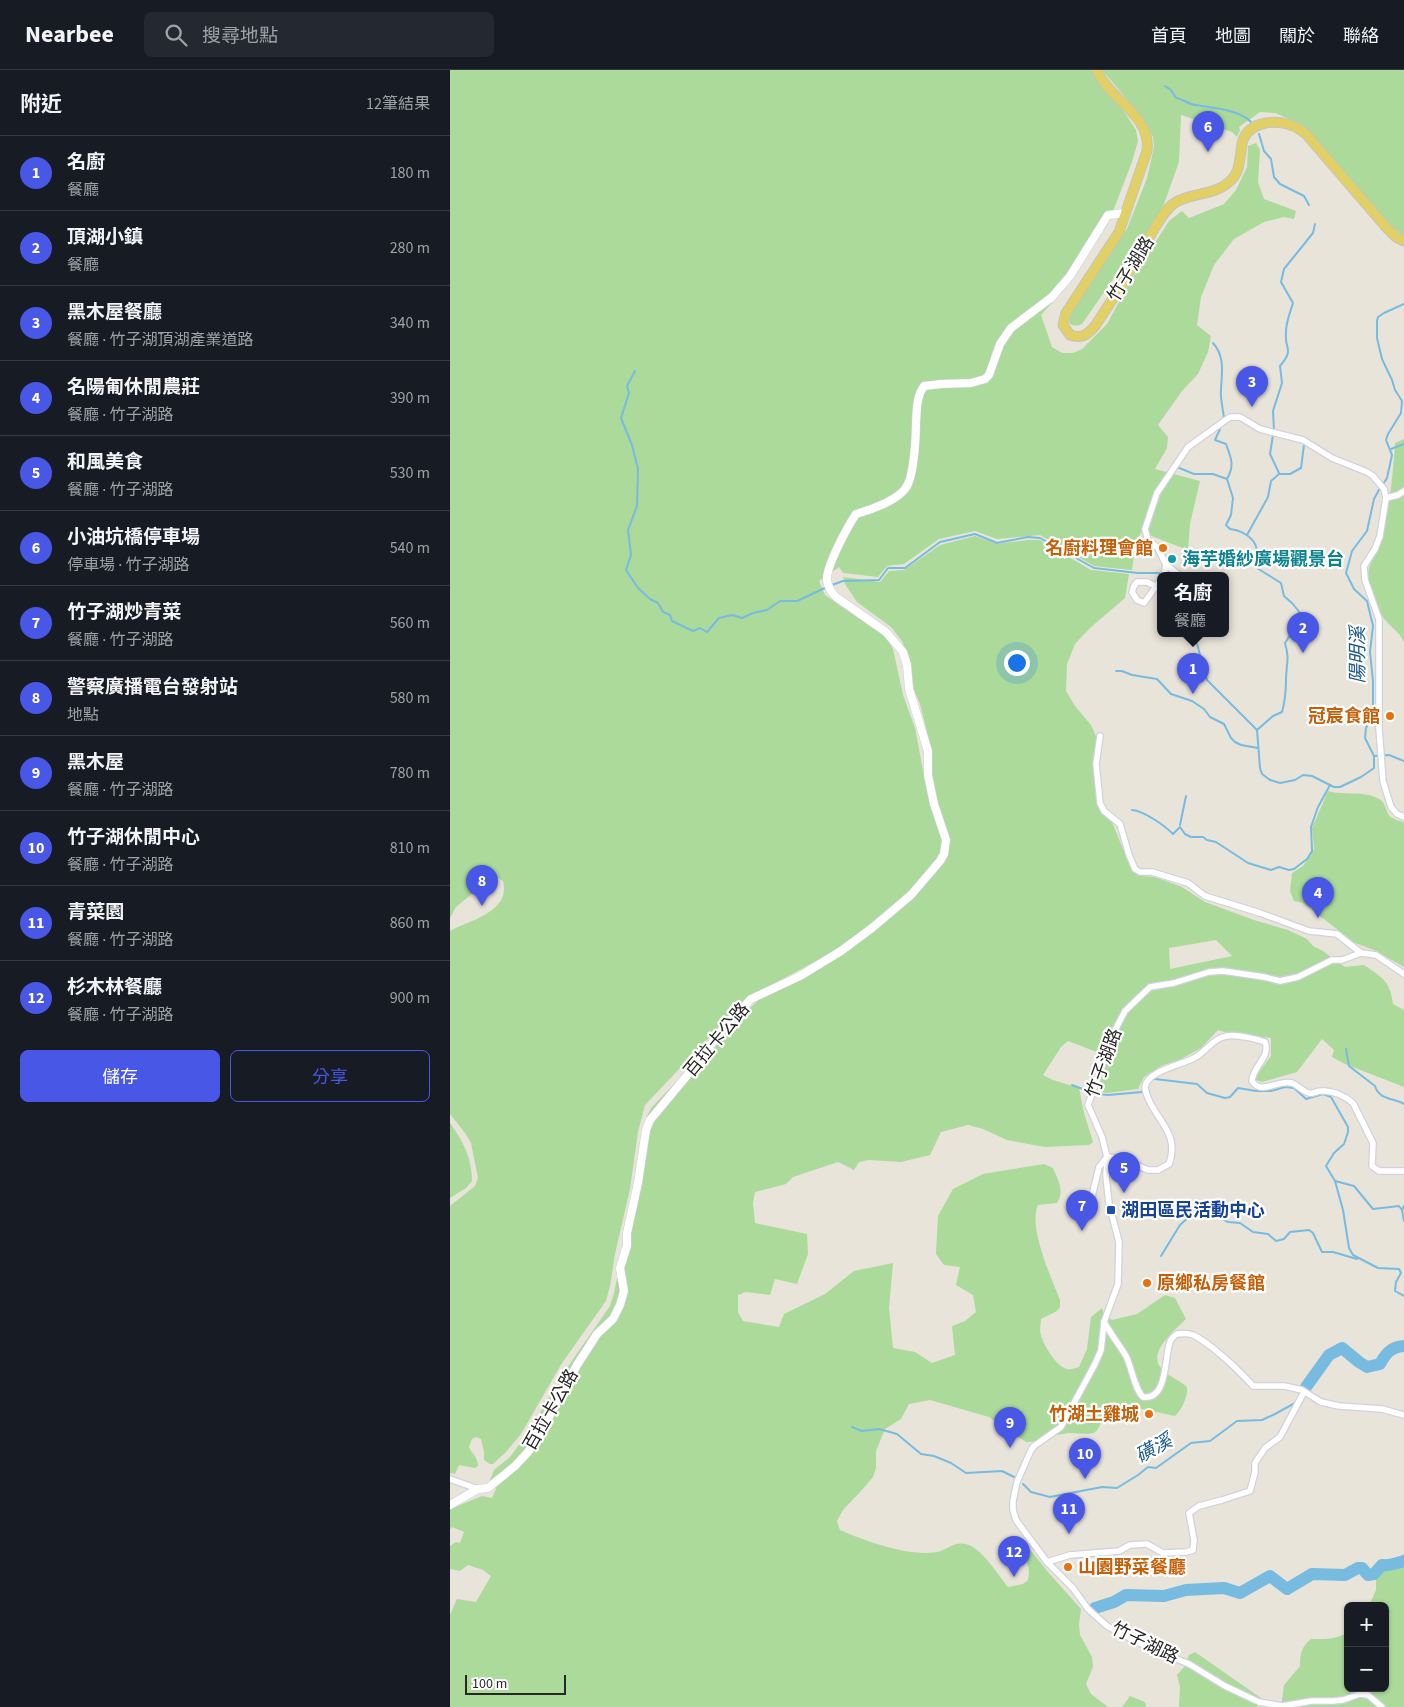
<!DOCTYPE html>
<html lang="zh-TW">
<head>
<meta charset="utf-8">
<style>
  :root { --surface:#171b24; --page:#242831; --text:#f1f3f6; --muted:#9ea1a6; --line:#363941; --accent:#4957e7 }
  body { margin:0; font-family:"Source Sans 3","Noto Sans TC",sans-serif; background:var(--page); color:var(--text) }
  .controls { position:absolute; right:15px; bottom:15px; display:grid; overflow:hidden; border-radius:8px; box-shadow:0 1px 4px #0004 }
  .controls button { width:45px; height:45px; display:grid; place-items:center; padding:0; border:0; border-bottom:1px solid var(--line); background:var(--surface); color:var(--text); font:25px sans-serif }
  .scale { position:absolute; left:15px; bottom:12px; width:101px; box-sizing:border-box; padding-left:5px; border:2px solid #272727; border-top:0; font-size:14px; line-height:18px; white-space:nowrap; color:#272727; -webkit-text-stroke:4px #fff; paint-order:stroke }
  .you { position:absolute; left:566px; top:592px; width:18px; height:18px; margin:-12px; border:4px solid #fff; border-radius:50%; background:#1a73e8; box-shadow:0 0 0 8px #1a73e833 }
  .badge { display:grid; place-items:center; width:32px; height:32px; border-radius:50%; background:var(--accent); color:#fff; font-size:16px; font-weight:700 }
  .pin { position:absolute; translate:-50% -41px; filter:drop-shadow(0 1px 2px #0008) }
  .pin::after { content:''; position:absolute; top:26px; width:18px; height:15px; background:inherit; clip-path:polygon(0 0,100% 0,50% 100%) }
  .popup { position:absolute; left:707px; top:502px; width:72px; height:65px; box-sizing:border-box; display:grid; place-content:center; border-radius:8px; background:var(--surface); filter:drop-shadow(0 1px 4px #0005); font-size:16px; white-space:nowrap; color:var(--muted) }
  .popup b { font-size:19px; color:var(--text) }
  .popup::after { content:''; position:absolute; left:50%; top:100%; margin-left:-10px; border:10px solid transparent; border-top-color:var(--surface) }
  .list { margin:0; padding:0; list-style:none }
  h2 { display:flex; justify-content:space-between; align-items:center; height:65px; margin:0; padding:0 20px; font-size:21px }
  h2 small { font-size:16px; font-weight:400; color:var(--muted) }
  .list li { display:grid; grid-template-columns:32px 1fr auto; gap:15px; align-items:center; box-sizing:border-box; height:75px; padding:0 20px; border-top:1px solid var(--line) }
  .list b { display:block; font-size:19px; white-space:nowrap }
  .list p { margin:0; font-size:16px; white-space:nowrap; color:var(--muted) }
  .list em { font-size:16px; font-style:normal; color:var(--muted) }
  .actions { display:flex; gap:10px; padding:15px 20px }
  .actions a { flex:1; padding:11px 0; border:1px solid var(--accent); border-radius:8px; text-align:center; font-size:18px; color:var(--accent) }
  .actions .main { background:var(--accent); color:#fff }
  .icon { flex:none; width:28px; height:28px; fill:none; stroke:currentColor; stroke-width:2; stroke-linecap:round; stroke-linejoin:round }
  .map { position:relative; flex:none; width:954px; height:1637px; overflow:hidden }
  header { display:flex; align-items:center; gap:30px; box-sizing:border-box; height:70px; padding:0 25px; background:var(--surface); border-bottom:1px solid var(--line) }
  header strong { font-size:24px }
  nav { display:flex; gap:28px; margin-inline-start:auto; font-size:18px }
  .search { width:350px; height:45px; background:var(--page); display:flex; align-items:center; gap:12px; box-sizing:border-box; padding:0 18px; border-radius:8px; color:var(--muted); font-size:19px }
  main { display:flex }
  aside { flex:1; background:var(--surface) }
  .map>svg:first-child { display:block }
  .green { fill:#abda9b; fill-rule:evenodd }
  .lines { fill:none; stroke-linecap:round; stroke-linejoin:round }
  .stream { stroke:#77bbe1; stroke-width:2 }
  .river { stroke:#77bbe1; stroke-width:12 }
  .minor-casing { stroke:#d0d1df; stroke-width:8 }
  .secondary-casing { stroke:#d0d1df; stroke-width:9 }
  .primary-casing { stroke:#c3c3c3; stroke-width:11 }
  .minor { stroke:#fff; stroke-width:5.5 }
  .secondary { stroke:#fff; stroke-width:8 }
  .primary { stroke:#e1d066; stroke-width:9 }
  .food-dot { fill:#e8710a; stroke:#fff; stroke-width:2 }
  .culture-dot { fill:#0f9aa8; stroke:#fff; stroke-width:2 }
  .transit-dot { fill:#1a4fb4; stroke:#fff; stroke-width:2 }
  .labels { text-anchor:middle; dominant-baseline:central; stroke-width:4.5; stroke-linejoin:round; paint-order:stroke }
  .street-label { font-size:18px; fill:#272727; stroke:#fff }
  .food-label { font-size:18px; font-weight:bold; fill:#c56008; stroke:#fff; text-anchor:end }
  .culture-label { font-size:18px; font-weight:bold; fill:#0d838f; stroke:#fff; text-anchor:start }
  .transit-label { font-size:18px; font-weight:bold; fill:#164399; stroke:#fff; text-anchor:start }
  .water-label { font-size:19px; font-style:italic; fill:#1a5889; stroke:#fff }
</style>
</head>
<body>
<header>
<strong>Nearbee</strong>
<div class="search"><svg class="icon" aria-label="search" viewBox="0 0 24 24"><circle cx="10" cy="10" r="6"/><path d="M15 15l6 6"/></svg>搜尋地點</div>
<nav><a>首頁</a><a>地圖</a><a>關於</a><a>聯絡</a></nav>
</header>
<main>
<aside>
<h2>附近<small>12筆結果</small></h2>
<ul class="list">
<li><span class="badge">1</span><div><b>名廚</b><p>餐廳</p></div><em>180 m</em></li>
<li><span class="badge">2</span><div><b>頂湖小鎮</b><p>餐廳</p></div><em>280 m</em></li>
<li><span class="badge">3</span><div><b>黑木屋餐廳</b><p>餐廳 · 竹子湖頂湖產業道路</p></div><em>340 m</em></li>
<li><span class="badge">4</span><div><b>名陽匍休閒農莊</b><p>餐廳 · 竹子湖路</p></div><em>390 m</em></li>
<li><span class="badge">5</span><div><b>和風美食</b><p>餐廳 · 竹子湖路</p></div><em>530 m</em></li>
<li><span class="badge">6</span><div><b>小油坑橋停車場</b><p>停車場 · 竹子湖路</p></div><em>540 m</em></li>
<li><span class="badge">7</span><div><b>竹子湖炒青菜</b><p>餐廳 · 竹子湖路</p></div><em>560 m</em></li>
<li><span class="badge">8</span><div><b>警察廣播電台發射站</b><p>地點</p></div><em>580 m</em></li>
<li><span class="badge">9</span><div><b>黑木屋</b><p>餐廳 · 竹子湖路</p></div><em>780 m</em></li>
<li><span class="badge">10</span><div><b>竹子湖休閒中心</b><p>餐廳 · 竹子湖路</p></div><em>810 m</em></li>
<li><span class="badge">11</span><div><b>青菜園</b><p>餐廳 · 竹子湖路</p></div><em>860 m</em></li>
<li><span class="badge">12</span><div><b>杉木林餐廳</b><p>餐廳 · 竹子湖路</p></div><em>900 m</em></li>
</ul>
<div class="actions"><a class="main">儲存</a><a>分享</a></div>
</aside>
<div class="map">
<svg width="954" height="1637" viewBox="0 0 954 1637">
  <rect width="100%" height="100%" fill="#e9e4da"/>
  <!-- green -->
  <g class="green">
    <path d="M0,0H643L677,46L686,60L688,71L682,92L658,154L608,226L591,245L602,277L612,283H623L632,279L657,254L678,215L719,151L732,141L739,148L774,134L786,120L797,97L798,76L806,73L810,80L808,112L814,129L846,141L844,149L834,147L814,152L784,169L764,195L751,227L747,255L761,266L758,282L748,304L732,321L708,355L718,367L717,378L705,399L750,411L740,454L738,480L691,462L685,477L682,500L644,496L590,465L547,469L525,461L489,469L454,494L437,496L428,507L393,503L389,497L369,511L375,525L436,567L443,579L453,625L465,658L477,722L492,771L491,781L489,788L464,816L422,854L381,883L314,919L269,957L195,1035L188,1062L180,1119L165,1184L160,1216L156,1231L112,1293L71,1364L56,1382L43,1394H40L34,1390V1382L31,1369L26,1367L22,1369L19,1377C22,1384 28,1387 28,1396L25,1398L9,1395L5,1404L0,1403V1136L25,1116L28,1108L21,1073L15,1063L0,1044V861C20,850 61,842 53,811L48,808H41L6,837L0,848Z"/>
    <path d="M652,0H954V166L936,151L864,67L849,53L825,43L810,42L789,57L790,60L787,67L782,62L731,45L729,92L714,134L697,163L668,202L632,254C627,256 625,256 620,254L618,242L677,159L697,108L704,77L703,67L699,60L688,42Z"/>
    <path d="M954,369V572C949,561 939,556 932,546C927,539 921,520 919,511C916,496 923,491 928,479C939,449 943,405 945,373Z"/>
    <path d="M525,466L547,474L578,470H590L641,500L679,504L675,528L640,558L625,574L617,594L616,621L625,636L641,655L649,673L646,710L649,740L662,752L680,796L685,803L693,806L705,807L732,817L755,832L804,850L838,860L857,869L863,876L873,881L895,897L914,895C933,908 940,911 943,934L954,940V1017L895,994L882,987L884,980L872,969L847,1002L812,1012L806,1010V1006L821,986V968L781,964L768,960L751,978L731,989L711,996L694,1007L688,1019L657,1023L649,1021L647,1019L656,996L652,984L618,971L611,977L593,1005L603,1010L629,1018L634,1043L643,1072L639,1075L595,1077L557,1070L533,1059L518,1055L491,1062L480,1085L451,1092L419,1090L409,1092L404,1100L388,1092L343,1107L336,1114L305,1122L303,1133L305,1153L357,1164L358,1184L347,1214L325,1209L320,1225L296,1222L288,1225V1242L293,1251L329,1257L334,1244L375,1224L404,1201L443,1193L439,1238L443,1278L465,1282L482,1293L505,1285L502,1256L515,1251L526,1242L523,1225L506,1215L510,1197L494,1195L486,1184L488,1146L503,1119L533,1104L594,1094L603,1098C608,1110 615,1121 607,1133L588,1135C578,1157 601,1207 610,1230V1237L607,1241L591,1249C591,1254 589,1260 591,1265C594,1276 606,1296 617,1299C621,1300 625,1298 629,1297L637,1279L641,1247L652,1238L654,1244L662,1250L687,1244L715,1225L725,1228L736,1249C726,1259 697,1282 711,1298C718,1306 729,1310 737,1317C738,1326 732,1340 725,1346L667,1334L658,1337L648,1359L644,1363L638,1364L619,1363L606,1365L597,1371L576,1372L539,1347L480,1330L459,1334L451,1349L435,1359L426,1381V1398L423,1407L411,1421L393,1440L387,1451L390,1460C415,1471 459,1487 487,1482C497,1480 504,1471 516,1474C532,1478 548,1505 558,1517L573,1514L578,1510C582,1491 572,1488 564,1474L565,1466L570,1467L598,1502L631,1539L629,1554L630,1565L642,1587L643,1597L636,1614L641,1624L658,1637H0V1545L7,1529L26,1532L41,1506L33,1500L18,1495L10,1501L0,1499V1476L6,1472L10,1473L14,1462L2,1457L0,1459V1439L32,1426L42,1428L46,1419L40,1410L44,1400L60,1387L77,1364L119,1295L160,1236L164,1223L180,1145L197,1046L201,1038L278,958L314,925L438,848L498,776L480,705L479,670L470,634L464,620L460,591L452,571L441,557L407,532L395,514L393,507L430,512L439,501L454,500L490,475ZM766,870L782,886L720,899L719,878Z"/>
    <path d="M878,721C894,726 914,720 929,729C937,733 935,744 942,748C946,750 950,751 954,752V897L924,880L905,873L853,833L844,831L840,821L842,803L853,796L864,779L862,758Z"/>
    <path d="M0,1053C13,1071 22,1088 22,1111L16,1118L0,1128Z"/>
    <path d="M954,1484V1637H831L834,1615L850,1596C850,1584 851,1577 861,1569C874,1569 886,1570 898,1562V1618H935V1536H919L926,1520V1508L931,1500Z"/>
    <polygon points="745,1582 811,1628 807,1637 729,1637 730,1617 727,1605 735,1596 739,1585"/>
    <polygon points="680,1626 695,1632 696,1637 672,1637"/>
  </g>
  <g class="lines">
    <!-- stream -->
    <g class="stream">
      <path d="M715,16L721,20L726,28C733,29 738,34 745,35C760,37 790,40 801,52"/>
      <polyline points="809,64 814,81 821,89 824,107 830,114 854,126 859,135"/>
      <path d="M763,273C775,286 772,303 771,319C770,328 773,339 774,348"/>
      <polyline points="185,301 177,316 179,323 171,348 182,375 188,399 187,436 178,460 181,485 176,500 188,518 200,529 208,533 213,542 220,545 222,551 243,561 250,558 257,562 269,548 282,545 292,548 303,543 317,540 330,531 347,531 377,517"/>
      <path d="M770,359L765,370L776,374C781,388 785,395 777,409"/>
      <path d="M824,360L823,341L832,313L830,296C845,278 834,280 836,262C836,252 840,243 843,233L831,212L834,199L863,163L865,154"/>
      <polyline points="823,365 820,384 829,403"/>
      <polyline points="941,379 954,374"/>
      <path d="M727,397L744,404H763L777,409L783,428L781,445L776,455L780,459C796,461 813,473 804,490L807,498L831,513L834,526L843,534L850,543L845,557L835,573C840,590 836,594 836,610C836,621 835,631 832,642L823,646L807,660"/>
      <polyline points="933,414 937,408 942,385 936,370 938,364 951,343 952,331 945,320 942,310 932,289 927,268 927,251 928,247 934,243 954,234"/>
      <polyline points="930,418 924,429 917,461 902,481 896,503 904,519 917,531 923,556 920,582 923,611 923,643 916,658 915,668 924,686 939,685 954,691"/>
      <polyline points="797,465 818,427 821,411 829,404 840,404 851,398 854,375"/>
      <polyline points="382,515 393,511 429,510 438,498 455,498 490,472 525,464 547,473 578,467 590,468 644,498 688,503 709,503 718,505"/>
      <polyline points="744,563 757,610 807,660 810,698 812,704 820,710 830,713 845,710 853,705 862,706 884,717 890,717 911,707 924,698 924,686"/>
      <polyline points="666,601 672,601 682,605 707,609 721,624 742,631 754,639 760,647 774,654 781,668 785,672 791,675 808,678"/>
      <path d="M682,740C694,741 714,755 723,764L730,757L735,764L741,767H753L757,770L766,772L798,793L821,800L829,797L839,800L844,799L857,789L862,781L861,757L868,737L880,715"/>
      <polyline points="730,755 736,726"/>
      <path d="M896,979L899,996L925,1016C929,1030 944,1028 954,1034"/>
      <polyline points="705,1009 747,1014 757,1023 775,1028 780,1027 788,1018 806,1021 821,1021 835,1017 844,1018 856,1029 873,1024 881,1027 898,1057 898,1062 894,1074 884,1083 876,1096 885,1111 893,1140 899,1178 903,1185 928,1198 949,1199 951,1203 946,1212 945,1221 954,1226"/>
      <polyline points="622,1015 638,1021"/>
      <polyline points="648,1024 658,1025 692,1022"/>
      <polyline points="885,1111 904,1116 923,1139 949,1136 952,1140"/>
      <polyline points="954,1136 952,1140 954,1151"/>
      <polyline points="711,1186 730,1155 741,1145 745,1136 752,1138 778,1152 790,1153 803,1162 818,1164 826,1171 834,1169 840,1162 859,1160 863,1163 872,1182 883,1182 907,1189"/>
      <polyline points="402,1357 412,1361 429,1359 447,1364 471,1384 484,1386 501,1393 516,1403 552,1401 564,1407"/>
      <polyline points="573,1414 581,1422 600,1427 652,1417 667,1418 688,1405 698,1397 706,1398 741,1373 760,1371 787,1351 812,1350 825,1344 845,1333"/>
    </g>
    <!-- river -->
    <g class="river">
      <path d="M856,1317L879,1285L892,1278L909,1292L917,1297L930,1294C936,1283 941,1277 954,1276"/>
      <path d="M645,1538L664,1532L676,1525L714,1526L736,1520L774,1518L790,1523L820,1506L837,1519L862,1504L895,1505L908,1498H912L918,1505L924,1504L932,1495C939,1496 947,1493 954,1491"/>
    </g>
    <defs>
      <g id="minor">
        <polyline points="936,428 948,425 954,421"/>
        <polyline points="716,495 708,478 698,470 695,459 707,423 738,377 780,347 790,347 810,359 853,370 882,388 917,402 923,406 934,419 936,428 930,466 925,479 914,496 915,510 929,549 929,658 933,711 941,737 947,744 954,747"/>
        <polyline points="716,495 729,505"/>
        <polyline points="714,505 716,495"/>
        <polyline points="705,516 697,512 687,512 684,516 682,522 687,530 694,533 710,511"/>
        <polyline points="650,666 646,694 650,733 654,741 670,754 679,785 685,799 690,802 702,802 738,813 755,826 810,843 859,861 887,864 911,883"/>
        <path d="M657,1087L672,1089L698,1100H708L719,1094C730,1065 708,1052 698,1028C697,1025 695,1021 695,1017C696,1002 730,995 742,989C755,984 762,968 777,966C785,964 807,969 815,972C821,987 803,996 802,1011C812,1026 828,1009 842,1013C848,1015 853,1022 859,1023C863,1024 867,1021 871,1021C882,1020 895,1026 903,1033L923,1073L922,1096L929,1101H954"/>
        <polyline points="642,1126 649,1097 657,1087"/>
        <path d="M654,1252C661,1264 669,1275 676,1286C682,1298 684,1318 693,1327C718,1330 714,1288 720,1272C721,1269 724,1266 727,1264C733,1263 738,1263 743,1265C760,1273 790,1301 803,1316H834L852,1320L871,1332L889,1336L932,1339L954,1345"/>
        <polyline points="0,1409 28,1419"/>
        <polyline points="597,1492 620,1485 669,1481 680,1475 697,1474 713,1483 736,1482 743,1480 744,1470 739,1443 749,1436 772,1430 800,1421 805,1402 805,1393 815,1378 830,1367 854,1322"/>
        <polyline points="932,1637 918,1625 910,1624 893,1630 883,1631 862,1631 832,1636 809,1632 775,1616 739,1594 697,1577 657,1556 638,1539 623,1518 597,1492 566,1450 563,1440 563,1431 567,1412 581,1380 584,1376 611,1357 645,1294 651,1280 654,1252 668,1214 669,1172 659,1134 656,1106 657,1087 652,1067 638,1035 662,966 675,941 700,917 724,913 759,902 773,901 814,907 830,911 848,907 882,890 892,890 911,883 926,885 954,904"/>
      </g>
      <path id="secondary" d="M0,1435L28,1419L38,1418L65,1396L78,1382L89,1365L127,1295L147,1264L163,1249L170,1235L174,1221L170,1198L177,1176V1163L188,1113L196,1060L200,1050L240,1002L276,955L301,929L350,906L391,881L422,858L461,825L490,791L494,784L496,770L484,734L478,705V681L459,619L457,595L453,582L436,562L386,527C381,522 378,517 377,510C376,496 398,456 406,444C421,440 452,429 458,414C464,401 466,367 466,353C467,339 466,327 474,316L491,314L521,313L535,309L539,305L550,274L561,258L602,227L620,206L658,145L676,143"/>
      <path id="primary" d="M647,0C658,29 702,45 697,81L669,162L616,243L613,255L620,265C632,269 637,265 645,256C662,231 678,205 693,178C702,164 710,145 723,134C737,123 764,126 779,112C792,102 789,84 793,70C800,51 827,49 843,56C848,58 852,61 856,64L935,156L946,167L954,171"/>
    </defs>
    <!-- minor casing -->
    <use href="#minor" class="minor-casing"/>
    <!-- secondary casing -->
    <use href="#secondary" class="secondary-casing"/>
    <!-- primary casing -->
    <use href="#primary" class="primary-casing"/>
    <!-- minor -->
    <use href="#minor" class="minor"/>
    <!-- secondary -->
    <use href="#secondary" class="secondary"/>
    <!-- primary -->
    <use href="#primary" class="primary"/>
  </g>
  <!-- markers -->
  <g class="food-dot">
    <circle cx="713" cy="478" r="5"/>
    <circle cx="940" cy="646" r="5"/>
    <circle cx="697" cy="1213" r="5"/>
    <circle cx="699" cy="1344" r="5"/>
    <circle cx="618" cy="1497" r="5"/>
  </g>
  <circle class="culture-dot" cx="722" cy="489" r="5"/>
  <rect class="transit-dot" x="656" y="1135" width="10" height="10" rx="2.5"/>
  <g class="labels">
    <!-- street labels -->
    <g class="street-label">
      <text transform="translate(681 199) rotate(-59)">竹子湖路</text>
      <text transform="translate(267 970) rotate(-50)">百拉卡公路</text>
      <text transform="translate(654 993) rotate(-70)">竹子湖路</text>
      <text transform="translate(101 1340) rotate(-60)">百拉卡公路</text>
      <text transform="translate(695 1573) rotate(26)">竹子湖路</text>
    </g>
    <!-- food labels -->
    <g class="food-label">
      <text x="703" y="478">名廚料理會館</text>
      <text x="930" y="646">冠宸食館</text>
      <text x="707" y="1213" text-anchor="start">原鄉私房餐館</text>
      <text x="689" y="1344">竹湖土雞城</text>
      <text x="628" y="1497" text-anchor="start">山園野菜餐廳</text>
    </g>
    <!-- culture labels -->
    <g class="culture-label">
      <text x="732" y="489">海芋婚紗廣場觀景台</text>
    </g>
    <!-- transit labels -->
    <g class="transit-label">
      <text x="671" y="1140">湖田區民活動中心</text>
    </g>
    <!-- water labels -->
    <g class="water-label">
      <text transform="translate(908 585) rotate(-90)">陽明溪</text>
      <text transform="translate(704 1379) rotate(-29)">磺溪</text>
    </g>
  </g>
</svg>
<div class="controls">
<button>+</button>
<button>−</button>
</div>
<div class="scale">100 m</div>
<div class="you"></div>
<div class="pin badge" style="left:743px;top:624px">1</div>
<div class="popup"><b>名廚</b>餐廳</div>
<div class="pin badge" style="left:853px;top:583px">2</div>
<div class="pin badge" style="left:802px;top:337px">3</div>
<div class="pin badge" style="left:868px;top:848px">4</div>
<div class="pin badge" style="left:674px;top:1123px">5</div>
<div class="pin badge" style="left:758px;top:82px">6</div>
<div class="pin badge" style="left:632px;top:1161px">7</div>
<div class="pin badge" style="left:32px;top:836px">8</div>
<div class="pin badge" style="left:560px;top:1378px">9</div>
<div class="pin badge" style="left:635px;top:1409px">10</div>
<div class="pin badge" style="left:619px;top:1464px">11</div>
<div class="pin badge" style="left:564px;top:1507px">12</div>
</div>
</main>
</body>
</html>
